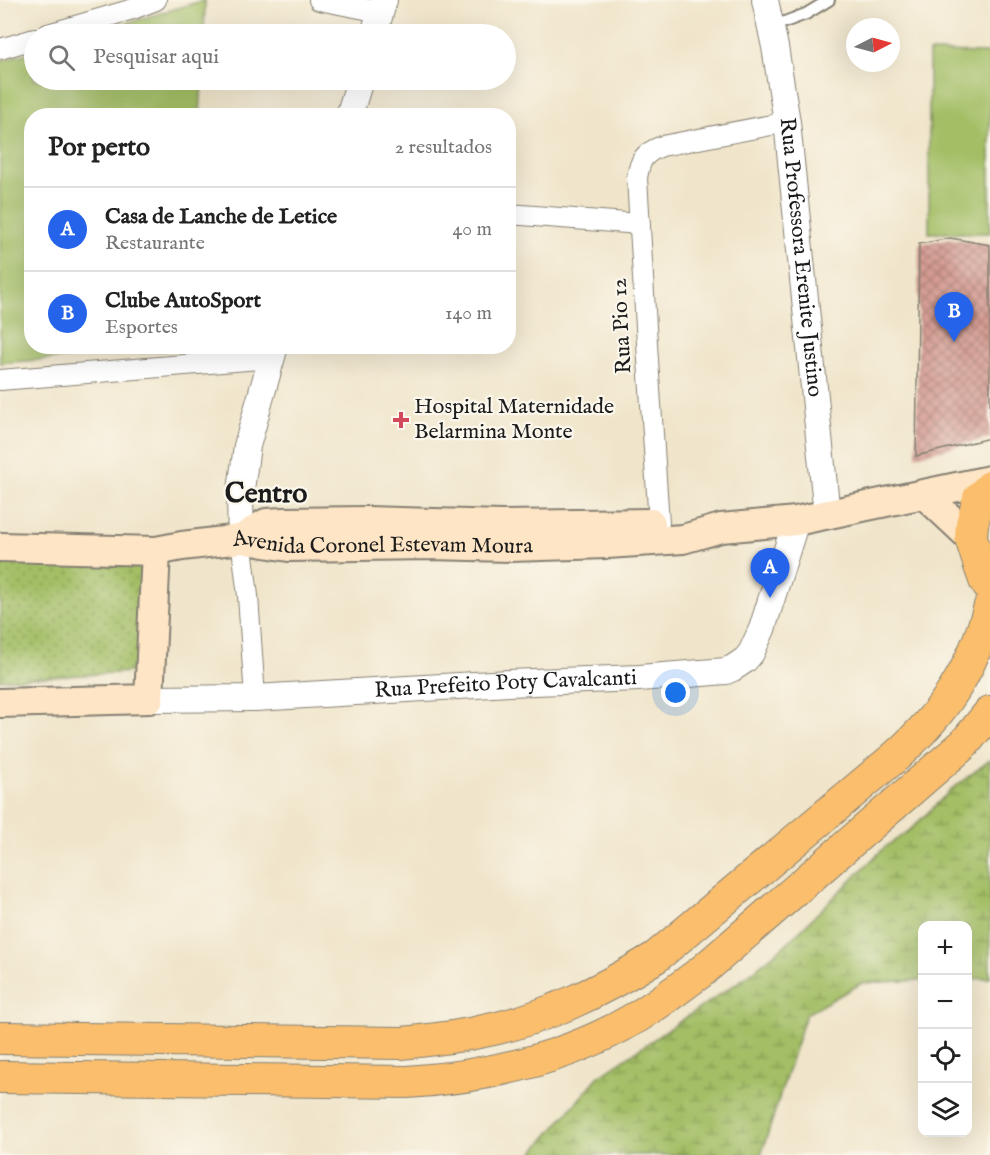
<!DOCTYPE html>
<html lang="pt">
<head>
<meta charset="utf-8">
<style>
  :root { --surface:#fff; --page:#f6f6f6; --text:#222; --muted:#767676; --line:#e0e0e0; --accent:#2563eb }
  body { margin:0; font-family:"IM FELL English",serif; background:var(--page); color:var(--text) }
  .controls { position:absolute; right:18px; bottom:18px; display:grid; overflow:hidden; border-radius:12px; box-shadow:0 6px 24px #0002 }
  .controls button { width:54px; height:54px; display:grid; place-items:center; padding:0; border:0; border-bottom:2px solid var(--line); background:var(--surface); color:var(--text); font:30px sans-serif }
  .compass { position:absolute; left:846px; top:18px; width:54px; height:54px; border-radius:50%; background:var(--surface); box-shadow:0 6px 24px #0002; rotate:84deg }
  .you { position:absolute; left:676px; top:693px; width:21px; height:21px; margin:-15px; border:4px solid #fff; border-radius:50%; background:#1a73e8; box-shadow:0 0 0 9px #1a73e833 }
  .badge { display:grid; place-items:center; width:39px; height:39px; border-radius:50%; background:var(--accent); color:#fff; font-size:20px; font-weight:700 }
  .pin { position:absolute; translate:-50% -50px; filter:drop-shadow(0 2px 3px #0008) }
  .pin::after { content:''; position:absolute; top:32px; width:21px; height:18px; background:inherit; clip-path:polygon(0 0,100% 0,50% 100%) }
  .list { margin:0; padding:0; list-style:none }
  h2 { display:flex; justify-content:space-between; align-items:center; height:78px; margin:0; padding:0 24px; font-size:26px }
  h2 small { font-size:20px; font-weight:400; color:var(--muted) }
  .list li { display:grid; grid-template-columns:39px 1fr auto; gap:18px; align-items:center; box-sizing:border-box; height:84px; padding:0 24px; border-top:2px solid var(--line) }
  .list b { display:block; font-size:22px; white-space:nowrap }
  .list p { margin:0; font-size:20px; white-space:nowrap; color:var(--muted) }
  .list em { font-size:20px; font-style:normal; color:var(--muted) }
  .icon { flex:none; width:33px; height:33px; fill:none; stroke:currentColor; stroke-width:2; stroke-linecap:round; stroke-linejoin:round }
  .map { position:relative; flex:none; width:990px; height:1155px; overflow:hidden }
  .search { position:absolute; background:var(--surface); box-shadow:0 6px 24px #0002; left:24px; top:24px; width:492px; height:66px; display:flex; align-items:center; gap:15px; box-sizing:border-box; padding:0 21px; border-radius:33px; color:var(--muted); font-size:22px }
  .panel { position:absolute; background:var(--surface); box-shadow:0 6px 24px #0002; left:24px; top:108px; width:492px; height:246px; border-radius:24px }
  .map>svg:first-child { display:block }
  .grass { fill:#a3be65; stroke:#606d40; stroke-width:1.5 }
  .wetland { fill:url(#wetland-marsh); stroke:#606d40; stroke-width:1.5 }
  .park { fill:url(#park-dots); stroke:#606d40; stroke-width:1.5 }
  .building { fill:url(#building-cross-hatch) }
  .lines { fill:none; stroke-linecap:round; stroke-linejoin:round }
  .service-casing { stroke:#868073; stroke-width:14 }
  .minor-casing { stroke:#868073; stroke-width:22 }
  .tertiary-casing { stroke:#868073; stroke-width:28 }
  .secondary-casing { stroke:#868073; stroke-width:32 }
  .primary-casing { stroke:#868073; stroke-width:34 }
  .service { stroke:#fff; stroke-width:10 }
  .minor { stroke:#fff; stroke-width:20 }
  .tertiary { stroke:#fff; stroke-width:26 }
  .secondary { stroke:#fde5c5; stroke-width:28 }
  .primary { stroke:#fabe6d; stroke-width:32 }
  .poi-dot { fill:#d1495b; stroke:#fbf7ec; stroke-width:2 }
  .labels { text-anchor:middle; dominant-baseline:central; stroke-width:4.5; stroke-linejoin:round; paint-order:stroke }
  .street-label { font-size:22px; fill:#1c1c1c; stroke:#fbf7ec }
  .poi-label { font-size:22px; fill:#1c1c1c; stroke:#fbf7ec; text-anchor:start }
  .district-label { font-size:28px; font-weight:bold; fill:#1c1c1c; stroke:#fbf7ec }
</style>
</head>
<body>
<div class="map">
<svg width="990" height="1155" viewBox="0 0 990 1155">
  <defs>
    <pattern id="wetland-marsh" width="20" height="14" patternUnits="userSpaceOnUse" patternTransform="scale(1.5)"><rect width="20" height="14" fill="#a3be65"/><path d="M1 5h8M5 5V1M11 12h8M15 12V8" fill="none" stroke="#849a52"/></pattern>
    <pattern id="park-dots" width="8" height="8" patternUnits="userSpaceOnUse" patternTransform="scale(1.5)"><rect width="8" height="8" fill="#a3be65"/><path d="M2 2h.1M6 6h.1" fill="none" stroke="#849a52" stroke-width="1.8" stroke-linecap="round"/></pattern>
    <pattern id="building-cross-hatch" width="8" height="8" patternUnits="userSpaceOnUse" patternTransform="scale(1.5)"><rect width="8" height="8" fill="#d49b92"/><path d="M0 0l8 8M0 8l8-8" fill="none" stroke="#ab7e76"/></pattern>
  </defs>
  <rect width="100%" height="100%" fill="#fbf7ec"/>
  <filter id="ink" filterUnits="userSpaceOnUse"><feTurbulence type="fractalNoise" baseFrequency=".0167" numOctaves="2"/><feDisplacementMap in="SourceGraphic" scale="12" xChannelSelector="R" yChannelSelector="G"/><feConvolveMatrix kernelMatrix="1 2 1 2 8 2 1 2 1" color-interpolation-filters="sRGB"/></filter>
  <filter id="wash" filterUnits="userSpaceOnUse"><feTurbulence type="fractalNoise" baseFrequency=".008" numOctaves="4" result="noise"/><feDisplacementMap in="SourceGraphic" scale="24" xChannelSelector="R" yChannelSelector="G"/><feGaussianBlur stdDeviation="1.35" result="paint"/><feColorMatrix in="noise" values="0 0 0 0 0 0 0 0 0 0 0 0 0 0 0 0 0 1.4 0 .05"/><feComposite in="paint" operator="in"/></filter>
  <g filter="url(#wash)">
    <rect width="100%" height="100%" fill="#f0e5ca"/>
    <!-- grass -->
    <g class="grass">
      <polygon points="205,0 204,34 89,34"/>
      <polygon points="34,51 34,80 202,80 200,115 32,116 32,346 191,346 191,348 0,363 0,61"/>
      <polygon points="929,52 990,53 990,233 929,233"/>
    </g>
    <!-- wetland -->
    <polygon class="wetland" points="990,760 990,978 968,979 968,926 922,926 922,980 862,983 806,1014 761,1155 531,1155 598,1077 747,976 784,946 884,848 910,830 952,789"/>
    <!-- park -->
    <polygon class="park" points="0,561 143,566 146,671 0,680"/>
    <g id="blocks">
      <!-- building -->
      <polygon class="building" points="950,238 990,245 990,438 916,456 919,244"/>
    </g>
  </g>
  <g filter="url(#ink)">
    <use href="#blocks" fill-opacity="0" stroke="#868073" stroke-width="1.5"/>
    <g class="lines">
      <defs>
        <polyline id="service" points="771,27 806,14 829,0"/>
        <g id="minor">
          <polyline points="319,0 380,12"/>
          <polyline points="48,34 133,9 156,0"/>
          <polyline points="0,49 34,39"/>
          <polyline points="508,214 640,224"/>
          <polyline points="0,380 271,358"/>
          <path d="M659,523L648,360L637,178C640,159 644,153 662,146L787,122"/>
          <polyline points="241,539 248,596 255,698"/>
        </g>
        <g id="tertiary">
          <path id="s1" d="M765,0L775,47L787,122L827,515"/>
          <polyline points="374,34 384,0"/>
          <polyline points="349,116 360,80"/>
          <polyline points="241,539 240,497 247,446 275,346"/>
          <path id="s2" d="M149,699L255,698L509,683L639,678L726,671L733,668L745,660L751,653L762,629L796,521"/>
        </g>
        <g id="secondary">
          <polyline points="924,494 971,538"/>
          <polyline points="241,539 266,523 283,522 367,521 502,525 651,523"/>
          <path id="s3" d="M0,547L156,551L182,546L241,539L289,547L430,545L510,547L607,544L683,539L721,528L796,521L990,480"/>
          <polyline points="0,703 149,699 156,551"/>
        </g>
        <g id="primary">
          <polyline points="990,487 979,498 972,524 971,538 980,566 985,580 990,588"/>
          <path d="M0,1038L401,1043C428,1040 453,1038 479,1032C543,1020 601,991 656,957L895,757C945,712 972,671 990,606"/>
          <path d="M0,1077L407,1082C488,1077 567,1059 637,1017C660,1003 680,987 701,972L964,744L990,712"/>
        </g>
      </defs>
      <!-- service casing -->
      <use href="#service" class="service-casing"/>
      <!-- minor casing -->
      <use href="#minor" class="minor-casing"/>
      <!-- tertiary casing -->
      <use href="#tertiary" class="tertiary-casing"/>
      <!-- secondary casing -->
      <use href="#secondary" class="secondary-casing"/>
      <!-- primary casing -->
      <use href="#primary" class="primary-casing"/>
      <!-- service -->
      <use href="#service" class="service"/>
      <!-- minor -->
      <use href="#minor" class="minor"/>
      <!-- tertiary -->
      <use href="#tertiary" class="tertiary"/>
      <!-- secondary -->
      <use href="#secondary" class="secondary"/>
      <!-- primary -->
      <use href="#primary" class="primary"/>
    </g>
  </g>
  <!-- markers -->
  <path class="poi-dot" d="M398 411h6v6h6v6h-6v6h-6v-6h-6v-6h6z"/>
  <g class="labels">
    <!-- street labels -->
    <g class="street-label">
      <text stroke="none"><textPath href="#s1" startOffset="260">Rua Professora Erenite Justino</textPath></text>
      <text transform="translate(622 326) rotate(-93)">Rua Pio 12</text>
      <text stroke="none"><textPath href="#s3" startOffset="384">Avenida Coronel Estevam Moura</textPath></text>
      <text stroke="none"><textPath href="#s2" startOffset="357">Rua Prefeito Poty Cavalcanti</textPath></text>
    </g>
    <!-- poi labels -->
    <g class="poi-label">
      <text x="414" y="407">Hospital Maternidade<tspan x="414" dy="25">Belarmina Monte</tspan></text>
    </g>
    <!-- district labels -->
    <g class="district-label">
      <text x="266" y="494">Centro</text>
    </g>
  </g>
</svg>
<div class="controls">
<button>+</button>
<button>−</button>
<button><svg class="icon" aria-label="locate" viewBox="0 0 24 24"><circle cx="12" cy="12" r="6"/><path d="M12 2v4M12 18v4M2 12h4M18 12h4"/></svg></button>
<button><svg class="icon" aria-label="layers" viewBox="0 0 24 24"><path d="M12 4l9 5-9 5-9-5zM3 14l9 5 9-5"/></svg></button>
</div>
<svg class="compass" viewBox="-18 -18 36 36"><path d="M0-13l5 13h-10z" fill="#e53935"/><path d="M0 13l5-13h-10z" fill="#767676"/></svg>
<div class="you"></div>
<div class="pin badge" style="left:770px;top:598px">A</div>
<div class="pin badge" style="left:954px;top:342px">B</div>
<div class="search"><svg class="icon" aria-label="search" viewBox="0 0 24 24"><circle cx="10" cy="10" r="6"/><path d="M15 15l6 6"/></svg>Pesquisar aqui</div>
<section class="panel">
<h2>Por perto<small>2 resultados</small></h2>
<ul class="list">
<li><span class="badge">A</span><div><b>Casa de Lanche de Letice</b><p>Restaurante</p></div><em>40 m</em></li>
<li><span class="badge">B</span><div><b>Clube AutoSport</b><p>Esportes</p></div><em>140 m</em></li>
</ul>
</section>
</div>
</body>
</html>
